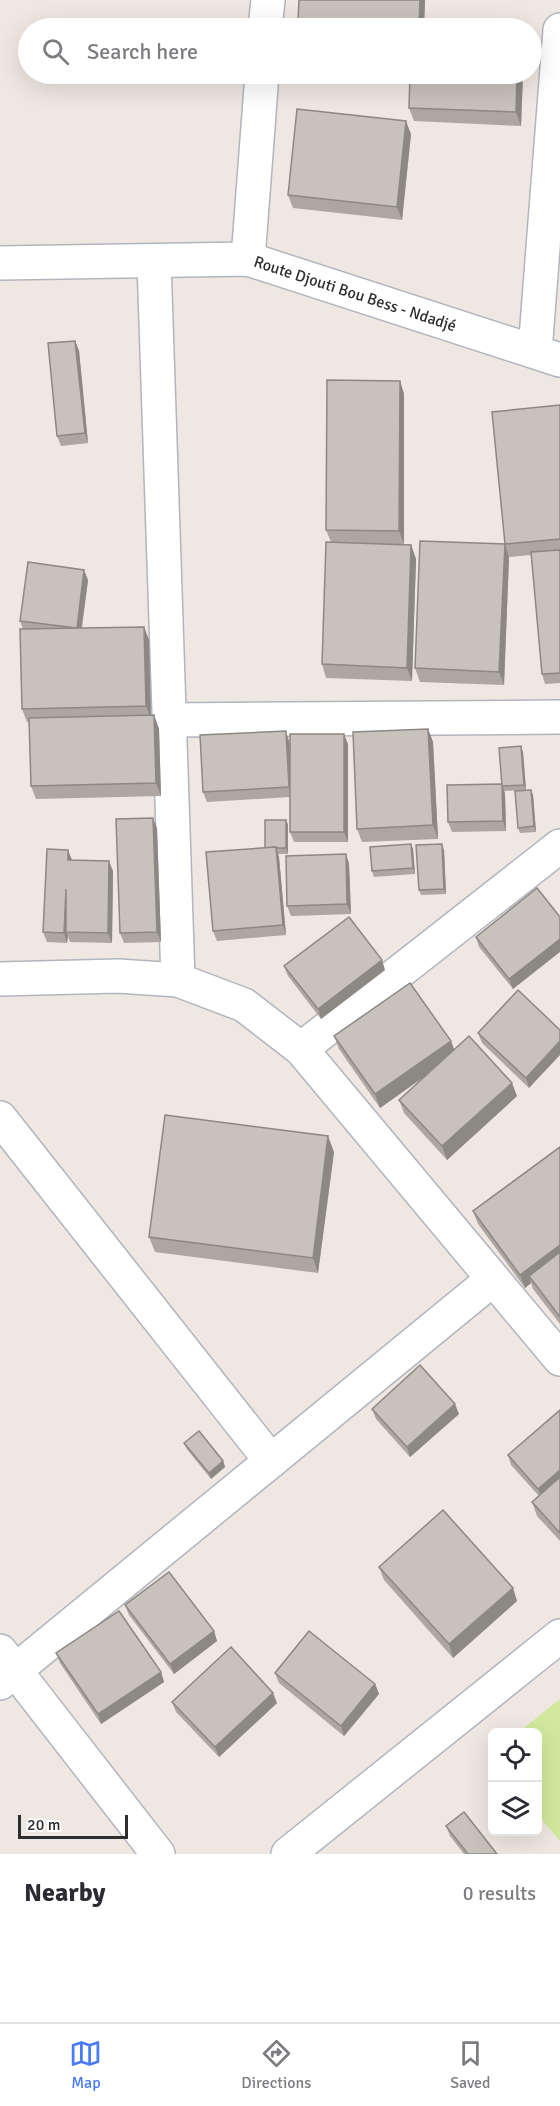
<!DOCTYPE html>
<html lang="en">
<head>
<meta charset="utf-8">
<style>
  :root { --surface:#fff; --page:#f7f7f7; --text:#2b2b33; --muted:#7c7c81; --line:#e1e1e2; --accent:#487bf5 }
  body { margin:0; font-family:Signika,sans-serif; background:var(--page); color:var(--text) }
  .controls { position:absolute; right:18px; bottom:18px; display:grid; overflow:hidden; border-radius:9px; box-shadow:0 6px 24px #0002 }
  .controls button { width:54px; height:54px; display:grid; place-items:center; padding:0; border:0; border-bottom:2px solid var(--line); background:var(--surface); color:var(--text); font:30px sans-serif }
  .scale { position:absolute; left:18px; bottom:15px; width:110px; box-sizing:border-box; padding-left:6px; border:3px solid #2e2e2e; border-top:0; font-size:16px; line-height:21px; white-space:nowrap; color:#2e2e2e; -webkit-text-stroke:4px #fff; paint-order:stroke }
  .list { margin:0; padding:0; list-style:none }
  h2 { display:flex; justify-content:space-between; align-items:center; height:78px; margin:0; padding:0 24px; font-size:26px }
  h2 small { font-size:20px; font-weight:400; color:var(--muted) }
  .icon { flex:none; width:33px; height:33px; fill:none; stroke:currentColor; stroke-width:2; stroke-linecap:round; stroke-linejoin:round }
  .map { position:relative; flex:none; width:560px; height:1854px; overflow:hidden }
  .search { position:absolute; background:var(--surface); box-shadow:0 6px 24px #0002; left:18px; right:18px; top:18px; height:66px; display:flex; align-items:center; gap:15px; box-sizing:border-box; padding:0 21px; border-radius:33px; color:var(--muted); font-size:22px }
  .sheet { height:168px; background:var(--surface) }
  nav { display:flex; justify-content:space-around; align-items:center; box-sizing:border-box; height:84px; border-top:2px solid var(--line); background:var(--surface); font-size:16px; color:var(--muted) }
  nav a { display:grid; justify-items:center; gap:3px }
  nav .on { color:var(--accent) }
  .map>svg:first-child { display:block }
  .pitch { fill:#d1e99c }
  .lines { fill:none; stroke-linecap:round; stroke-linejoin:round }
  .street-casing { stroke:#b1b5bd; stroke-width:36 }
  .secondary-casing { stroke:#b1b5bd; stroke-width:36 }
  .street { stroke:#fff; stroke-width:33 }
  .secondary { stroke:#fff; stroke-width:33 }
  .wall { fill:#aca7a2 }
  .shaded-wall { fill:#8c8884 }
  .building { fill:#c8c2bc; stroke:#8c8884; stroke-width:1.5 }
  .labels { text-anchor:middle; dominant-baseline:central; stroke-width:4.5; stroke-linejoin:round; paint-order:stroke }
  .street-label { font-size:16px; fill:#2e2e2e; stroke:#fff }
</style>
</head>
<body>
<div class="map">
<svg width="560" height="1854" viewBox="0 0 560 1854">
  <rect width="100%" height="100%" fill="#efe7e1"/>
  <!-- pitch -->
  <polygon class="pitch" points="560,1699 560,1841 538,1815 538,1732 519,1732"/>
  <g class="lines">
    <defs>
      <g id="street">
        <polyline points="265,28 268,0"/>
        <polyline points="248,259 262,74"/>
        <polyline points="154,262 178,980"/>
        <polyline points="535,351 560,30"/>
        <polyline points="169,720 560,717"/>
        <polyline points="0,979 118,976 178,980 244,1005 301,1049 560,1359"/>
        <polyline points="301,1049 560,846"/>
        <polyline points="0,1118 271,1461"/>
        <polyline points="0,1651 158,1854"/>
        <polyline points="0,1683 493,1279"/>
        <polyline points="288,1854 560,1636"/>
      </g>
      <polyline id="secondary" points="0,263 248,259 560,360"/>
    </defs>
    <!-- street casing -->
    <use href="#street" class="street-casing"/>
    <!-- secondary casing -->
    <use href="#secondary" class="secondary-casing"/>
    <!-- street -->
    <use href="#street" class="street"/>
    <!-- secondary -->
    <use href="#secondary" class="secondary"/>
  </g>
  <!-- wall -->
  <g class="wall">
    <polygon points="299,0 425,0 424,28 300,28 298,21"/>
    <polygon points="523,74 521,126 414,121 409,108"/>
    <polygon points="411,134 402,220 293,208 288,195"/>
    <polygon points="75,341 79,351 88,443 61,446 57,436"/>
    <polygon points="400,381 404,394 404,544 383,544 411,545 416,559 412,681 326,678 322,664 331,542 326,530"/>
    <polygon points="560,405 560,683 545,684 542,674 531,555 509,557 505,544"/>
    <polygon points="505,544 509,557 504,685 420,682 415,668"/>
    <polygon points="88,580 82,628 144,627 149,640 151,715 154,715 159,729 161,796 36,799 31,786 29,722 27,722 22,709 23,629 20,621"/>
    <polygon points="428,729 433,742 438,839 362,842 357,829"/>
    <polygon points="289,741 290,751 348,744 348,842 294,842 290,832 290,797 207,802 203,792"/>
    <polygon points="523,752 526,790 504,791 502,786"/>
    <polygon points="502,784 505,794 506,831 452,832 448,822"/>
    <polygon points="531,790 533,795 536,832 520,833 518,828"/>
    <polygon points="286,820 288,825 288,854 278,854 279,857 286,935 217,941 213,931 265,848"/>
    <polygon points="157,828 161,942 124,943 120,933"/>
    <polygon points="411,844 413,849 415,874 374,877 372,871"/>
    <polygon points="444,850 446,894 421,895 419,890"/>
    <polygon points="346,854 349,864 351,914 291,916 287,906"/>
    <polygon points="72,860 113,871 112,943 70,942 68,936 67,943 47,942 43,932"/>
    <polygon points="560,917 513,989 479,947 476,937"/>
    <polygon points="284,966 385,970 321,1019 288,976"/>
    <polygon points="560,1030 529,1088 482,1043 478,1033"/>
    <polygon points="334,1036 454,1049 517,1096 447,1160 404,1113 399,1100 425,1076 380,1108 339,1049"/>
    <polygon points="560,1147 560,1324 533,1289 531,1283 525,1288 478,1224 473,1211"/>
    <polygon points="334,1152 318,1273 155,1252 149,1237"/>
    <polygon points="372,1409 459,1414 410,1457 376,1419"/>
    <polygon points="560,1410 560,1541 537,1516 532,1502 539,1496 511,1465 508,1455"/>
    <polygon points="184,1443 223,1461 225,1467 211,1479 186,1448"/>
    <polygon points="379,1567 513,1588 517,1601 453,1658 384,1580"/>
    <polygon points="125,1605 214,1631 217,1641 174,1674 129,1615"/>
    <polygon points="56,1653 161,1672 164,1682 101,1724 60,1663"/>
    <polygon points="275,1673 375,1684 379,1694 344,1736 279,1683"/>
    <polygon points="172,1702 277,1703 219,1757 176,1712"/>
    <polygon points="446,1826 497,1854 464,1854 450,1836"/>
  </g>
  <!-- shaded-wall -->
  <g class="shaded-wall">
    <polygon points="420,0 425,0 424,28 419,28 419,27"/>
    <polygon points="517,74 523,74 521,126 516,112"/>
    <polygon points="406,121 411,134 402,220 397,207"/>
    <polygon points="75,341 79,351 88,443 85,433"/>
    <polygon points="400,381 404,394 404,544 399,531"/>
    <polygon points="505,544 509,557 504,685 499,672"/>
    <polygon points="411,545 416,559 412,681 407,668"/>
    <polygon points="84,570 88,580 80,638 77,628"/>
    <polygon points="144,627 149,640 151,719 146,706"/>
    <polygon points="154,715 159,729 161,796 156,783"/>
    <polygon points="428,729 433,742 438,839 433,825"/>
    <polygon points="286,731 289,741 293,797 289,787"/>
    <polygon points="344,734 348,744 348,842 344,832"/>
    <polygon points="521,746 523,752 526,790 524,785"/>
    <polygon points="502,784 505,794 506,831 503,821"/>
    <polygon points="531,790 533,795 536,832 534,826"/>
    <polygon points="153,818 157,828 161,942 157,932"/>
    <polygon points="286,820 288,825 288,854 286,848"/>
    <polygon points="411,844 413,849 415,874 413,868"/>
    <polygon points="442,844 444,850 446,894 444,889"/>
    <polygon points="276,847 279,857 286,935 283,925"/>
    <polygon points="68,850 72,860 68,860"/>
    <polygon points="346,854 349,864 351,914 347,904"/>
    <polygon points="109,861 113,871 112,943 108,933"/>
    <polygon points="66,889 66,932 68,936 67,943 64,933"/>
    <polygon points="560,939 560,952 513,989 509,979"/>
    <polygon points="382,960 385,970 321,1019 318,1009"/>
    <polygon points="451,1041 456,1054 380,1108 375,1094"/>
    <polygon points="560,1041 560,1055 529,1088 526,1078"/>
    <polygon points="512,1083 517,1096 447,1160 442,1146"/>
    <polygon points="328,1136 334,1152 318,1273 313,1258"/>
    <polygon points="560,1245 560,1262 529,1276 531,1283 525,1288 520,1275"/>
    <polygon points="455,1404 459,1414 410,1457 407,1447"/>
    <polygon points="223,1461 225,1467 211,1479 209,1473"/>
    <polygon points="560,1470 560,1484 542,1499 538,1489"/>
    <polygon points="513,1588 517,1601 453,1658 449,1644"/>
    <polygon points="214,1631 217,1641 174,1674 170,1664"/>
    <polygon points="161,1672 164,1682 101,1724 98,1714"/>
    <polygon points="375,1684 379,1694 344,1736 341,1726"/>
    <polygon points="273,1693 277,1703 219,1757 215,1747"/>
  </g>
  <!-- building -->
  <g class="building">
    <polygon points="299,0 420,0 419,27 298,21"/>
    <polygon points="410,74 517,74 516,112 409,108"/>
    <polygon points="297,109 406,121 397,207 288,195"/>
    <polygon points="75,341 85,433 57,436 48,343"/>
    <polygon points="327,380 400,381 399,531 326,530"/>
    <polygon points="560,405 560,539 505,544 492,412"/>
    <polygon points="420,541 505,544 499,672 415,668"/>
    <polygon points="326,542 411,545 407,668 322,664"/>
    <polygon points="560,550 560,673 542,674 531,552"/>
    <polygon points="28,562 84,570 77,628 20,621"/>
    <polygon points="144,627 146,706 22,709 20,629"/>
    <polygon points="154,715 156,783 31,786 29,718"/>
    <polygon points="428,729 433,825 357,829 353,732"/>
    <polygon points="286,731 289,787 203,792 200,735"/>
    <rect x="290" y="734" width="54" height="98"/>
    <polygon points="521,746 524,785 502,786 499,748"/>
    <polygon points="502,784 503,821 448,822 447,785"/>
    <polygon points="531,790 534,826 518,828 515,791"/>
    <polygon points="153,818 157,932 120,933 116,819"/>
    <polygon points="265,820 286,820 286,848 276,848 276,847 265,848"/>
    <polygon points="411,844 413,868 372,871 370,847"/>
    <polygon points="442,844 444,889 419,890 416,845"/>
    <polygon points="276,847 283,925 213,931 206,852"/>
    <polygon points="47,849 68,850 68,860 109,861 108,933 66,932 66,889 64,933 43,932"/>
    <polygon points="346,854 347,904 287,906 286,856"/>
    <polygon points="537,888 560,917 560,939 509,979 476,937"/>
    <polygon points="349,917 382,960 318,1009 284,966"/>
    <polygon points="410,983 451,1041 375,1094 334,1036"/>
    <polygon points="518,990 560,1030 560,1041 526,1078 478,1033"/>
    <polygon points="469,1036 512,1083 442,1146 399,1100"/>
    <polygon points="165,1115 328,1136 313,1258 149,1237"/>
    <polygon points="560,1147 560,1245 520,1275 473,1211"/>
    <polygon points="560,1252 560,1317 529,1276"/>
    <polygon points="420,1365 455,1404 407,1447 372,1409"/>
    <polygon points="560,1410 560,1470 538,1489 508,1455"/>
    <polygon points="199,1431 223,1461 209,1473 184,1443"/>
    <polygon points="560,1477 560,1533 532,1502"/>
    <polygon points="443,1510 513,1588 449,1644 379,1567"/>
    <polygon points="169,1572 214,1631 170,1664 125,1605"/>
    <polygon points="119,1611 161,1672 98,1714 56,1653"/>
    <polygon points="309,1631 375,1684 341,1726 275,1673"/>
    <polygon points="231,1647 273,1693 215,1747 172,1702"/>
    <polygon points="464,1812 497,1854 468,1854 446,1826"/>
  </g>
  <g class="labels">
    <!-- street labels -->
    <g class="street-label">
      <text transform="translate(355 294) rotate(18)">Route Djouti Bou Bess - Ndadjé</text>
    </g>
  </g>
</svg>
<div class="controls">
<button><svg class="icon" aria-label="locate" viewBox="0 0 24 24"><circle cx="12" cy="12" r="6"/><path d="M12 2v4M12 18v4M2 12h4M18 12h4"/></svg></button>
<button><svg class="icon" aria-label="layers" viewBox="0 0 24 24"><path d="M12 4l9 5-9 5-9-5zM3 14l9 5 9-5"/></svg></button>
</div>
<div class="scale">20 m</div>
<div class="search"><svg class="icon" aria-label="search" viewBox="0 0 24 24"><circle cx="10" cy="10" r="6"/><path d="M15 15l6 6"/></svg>Search here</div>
</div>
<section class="sheet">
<h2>Nearby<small>0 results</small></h2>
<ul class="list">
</ul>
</section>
<nav>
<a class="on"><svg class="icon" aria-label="map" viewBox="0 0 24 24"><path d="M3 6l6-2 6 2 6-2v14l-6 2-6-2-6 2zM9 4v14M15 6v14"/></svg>Map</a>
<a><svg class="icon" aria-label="directions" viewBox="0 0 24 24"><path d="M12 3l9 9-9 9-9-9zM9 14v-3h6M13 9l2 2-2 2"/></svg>Directions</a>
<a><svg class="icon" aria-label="saved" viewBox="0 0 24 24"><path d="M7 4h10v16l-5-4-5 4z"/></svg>Saved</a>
</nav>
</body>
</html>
